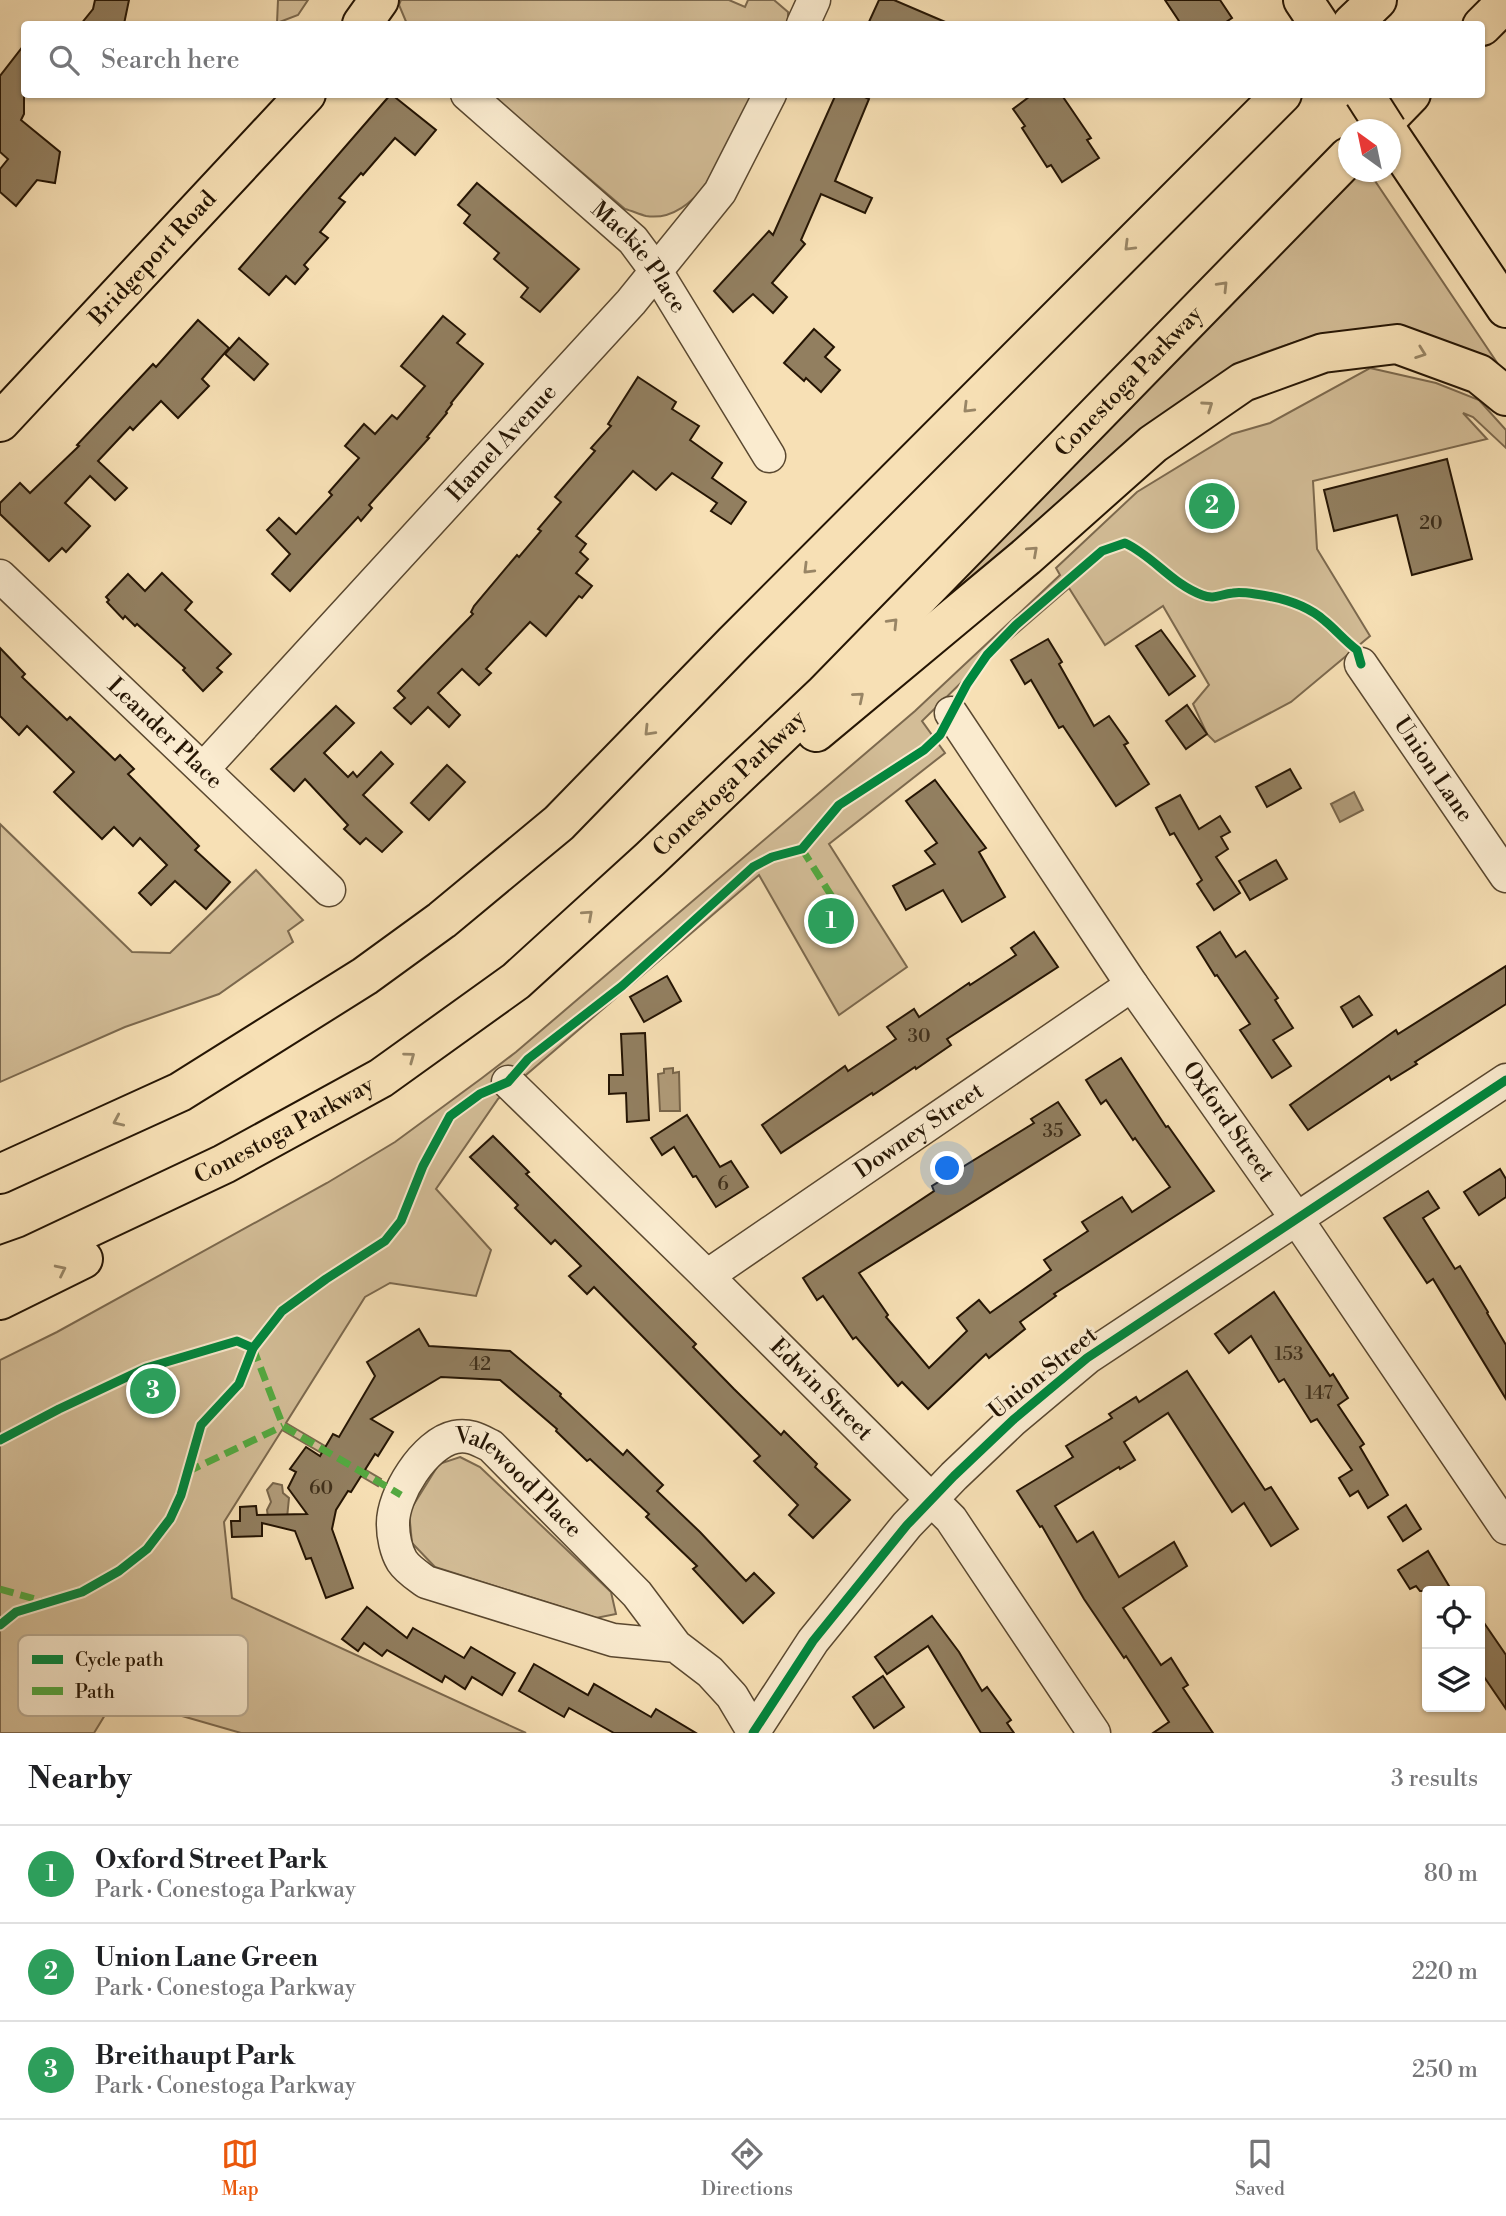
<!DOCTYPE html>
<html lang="en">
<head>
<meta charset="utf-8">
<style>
  :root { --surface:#fff; --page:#f2f2f2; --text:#202124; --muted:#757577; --line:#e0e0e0; --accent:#ea580c }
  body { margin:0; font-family:"Libre Bodoni",serif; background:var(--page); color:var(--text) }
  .controls { position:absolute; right:21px; bottom:21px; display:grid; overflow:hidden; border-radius:7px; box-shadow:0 2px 5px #0004 }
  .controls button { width:63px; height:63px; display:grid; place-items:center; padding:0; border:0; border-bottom:2px solid var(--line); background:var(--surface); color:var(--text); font:35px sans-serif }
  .compass { position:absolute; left:1338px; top:119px; width:63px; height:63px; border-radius:50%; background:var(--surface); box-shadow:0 2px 5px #0004; rotate:327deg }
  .you { position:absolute; left:948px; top:1169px; width:24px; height:24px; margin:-18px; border:5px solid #fff; border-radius:50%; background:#1a73e8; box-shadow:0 0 0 10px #1a73e833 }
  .badge { display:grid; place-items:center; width:46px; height:46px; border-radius:50%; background:var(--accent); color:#fff; font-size:23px; font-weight:700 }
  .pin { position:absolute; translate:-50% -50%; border:4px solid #fff; box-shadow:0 2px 7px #0006 }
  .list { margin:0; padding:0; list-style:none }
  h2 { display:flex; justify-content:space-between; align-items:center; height:91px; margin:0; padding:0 28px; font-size:30px }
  h2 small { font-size:23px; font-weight:400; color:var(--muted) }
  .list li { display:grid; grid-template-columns:46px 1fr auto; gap:21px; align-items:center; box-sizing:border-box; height:98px; padding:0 28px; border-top:2px solid var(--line) }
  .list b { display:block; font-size:26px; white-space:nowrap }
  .list p { margin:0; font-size:23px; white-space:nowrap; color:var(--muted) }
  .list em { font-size:23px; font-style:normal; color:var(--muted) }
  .icon { flex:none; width:38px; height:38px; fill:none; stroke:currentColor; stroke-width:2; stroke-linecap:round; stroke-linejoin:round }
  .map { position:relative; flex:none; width:1506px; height:1733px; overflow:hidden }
  .search { position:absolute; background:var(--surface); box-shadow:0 2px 5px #0004; left:21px; right:21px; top:21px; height:77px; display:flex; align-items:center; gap:18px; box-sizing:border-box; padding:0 24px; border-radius:7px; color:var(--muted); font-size:26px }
  .sheet { height:385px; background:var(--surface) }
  nav { display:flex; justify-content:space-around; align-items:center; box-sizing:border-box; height:98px; border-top:2px solid var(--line); background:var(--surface); font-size:19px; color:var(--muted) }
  nav a { display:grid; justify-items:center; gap:4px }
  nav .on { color:var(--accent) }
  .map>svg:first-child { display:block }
  .green { fill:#d3bd97; stroke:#7c694e; stroke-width:2 }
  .water { fill:#b09b79; stroke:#78654a; stroke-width:2 }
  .building { fill:#927f60; stroke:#251504; stroke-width:2 }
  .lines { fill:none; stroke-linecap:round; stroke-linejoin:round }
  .minor-casing { stroke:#5a4830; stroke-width:35 }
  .major-casing { stroke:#251504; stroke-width:42 }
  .highway-casing { stroke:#251504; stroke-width:42 }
  .minor { stroke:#faebcf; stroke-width:32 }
  .major { stroke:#f7e0b5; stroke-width:38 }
  .highway { stroke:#f7e0b5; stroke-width:38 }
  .major-bridge-casing { stroke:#251504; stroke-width:42; stroke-linecap:butt }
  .major-bridge { stroke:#f7e0b5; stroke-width:38 }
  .quiet { stroke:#53a940; stroke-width:7; stroke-dasharray:14 7; stroke-linecap:butt }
  .cycleway-casing { stroke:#faebcf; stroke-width:13 }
  .cycleway { stroke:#00873e; stroke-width:9 }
  .oneway { stroke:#988565 }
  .labels { text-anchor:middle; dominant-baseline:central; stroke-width:6; stroke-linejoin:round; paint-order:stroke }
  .number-label { font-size:19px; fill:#40301b }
  .street-label { font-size:23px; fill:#251504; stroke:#faebcf }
  .key { fill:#faebcf; stroke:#baab92; stroke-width:2 }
  .key-label { font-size:19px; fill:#251504 }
</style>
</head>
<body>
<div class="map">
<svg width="1506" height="1733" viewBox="0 0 1506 1733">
  <rect width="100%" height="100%" fill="#f7e0b5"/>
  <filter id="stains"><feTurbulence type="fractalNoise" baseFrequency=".00286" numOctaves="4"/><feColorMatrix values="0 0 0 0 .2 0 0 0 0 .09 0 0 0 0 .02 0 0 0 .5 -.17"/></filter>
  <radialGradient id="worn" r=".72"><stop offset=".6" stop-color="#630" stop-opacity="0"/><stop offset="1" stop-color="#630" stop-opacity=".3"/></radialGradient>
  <!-- green -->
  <g class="green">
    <polygon points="278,0 308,0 298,15 277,23"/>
    <polygon points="401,0 729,0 745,7 748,0 774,0 788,12 788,23 407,24 399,5"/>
    <path d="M491,95H754C735,134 702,225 646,216C639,214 632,211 625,209Z"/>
    <polygon points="1358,172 1369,172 1500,367 1316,335 1263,353 1224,375 954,597 943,590"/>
    <polygon points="1370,368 1436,383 1479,400 1506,430 1506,448 1473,417 1463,413 1487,439 1313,481 1317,549 1370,636 1291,702 1215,742 1207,734 1193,704 1209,685 1163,606 1105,645 1069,588 973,671 922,721 945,753 829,844 907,967 839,1015 759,875 498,1099 436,1189 491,1250 476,1296 390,1283 365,1297 286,1423 381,1479 378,1486 282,1430 224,1522 232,1598 526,1733 241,1733 116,1697 94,1733 0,1733 0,1360 57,1332 327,1183 395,1142 482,1078 516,1052 915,711 1060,575 1056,568 1137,492 1232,434 1270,423"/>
    <polygon points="0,824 132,952 170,953 256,870 303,920 288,931 293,942 219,994 125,1027 0,1082"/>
    <polygon points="460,1457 480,1467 611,1592 616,1614 596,1618 435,1567 412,1543 409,1512 439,1464"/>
  </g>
  <!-- water -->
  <g class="water">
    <polygon points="1354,792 1363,810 1340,822 1331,804"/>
    <polygon points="673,1068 673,1073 679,1072 680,1111 660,1111 658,1074 664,1073 664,1069"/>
    <polygon points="273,1483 282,1485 283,1493 289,1498 287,1518 268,1517 267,1510 271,1502 267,1490"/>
  </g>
  <!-- building -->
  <g class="building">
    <polygon points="95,0 129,0 124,24 81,24 93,9"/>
    <polygon points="879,0 894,0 950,24 868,24"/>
    <polygon points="1165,0 1220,0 1232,18 1223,24 1181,24"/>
    <polygon points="24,45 24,114 21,120 60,152 55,183 37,180 16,206 0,192 0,169 8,159 0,152 0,76"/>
    <polygon points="391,94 436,130 415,155 395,138 363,175 361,173 339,198 345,202 320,232 328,238 304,265 308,269 295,284 286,276 269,295 239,269"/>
    <polygon points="836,94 858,94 869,99 835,181 872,198 865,213 821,194 801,240 805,244 772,283 787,297 773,313 753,294 733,312 714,291 769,231 773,235"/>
    <polygon points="1033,94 1061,94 1091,138 1087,140 1099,158 1062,182 1051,165 1047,167 1022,128 1025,126 1013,109"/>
    <polygon points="477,183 579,269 540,312 521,297 528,288 494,259 499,253 464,223 470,215 458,205"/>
    <polygon points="443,316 465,334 457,343 483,364 451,403 452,404 446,412 447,413 427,437 429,438 369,505 372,508 361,521 358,517 290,591 272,574 290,554 267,530 279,518 296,534 332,495 329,492 359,458 345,446 364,424 375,434 392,415 397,419 425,386 401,366"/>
    <polygon points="198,320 229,348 202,379 209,386 178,418 161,401 133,430 130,427 98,461 127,488 115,500 90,476 65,503 90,526 66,552 62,548 49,561 0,514 0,503 20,483 30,493 79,446 77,445 153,364 156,367"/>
    <polygon points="814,329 834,347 825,357 840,370 821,392 806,378 804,381 784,363"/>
    <polygon points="239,338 268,364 254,380 225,354"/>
    <polygon points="638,377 676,402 672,409 699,426 690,440 722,463 712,478 746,502 731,524 711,511 717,503 672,473 656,490 633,471 576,536 586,544 580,552 588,559 576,573 592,586 582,598 579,596 546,636 530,622 486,669 491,673 479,685 462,669 438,693 460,715 449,727 428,707 411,724 394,708 405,698 398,691 473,614 471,612 474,606 517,555 519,557 541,531 538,529 561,502 555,497 595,451 591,448 611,426 608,424"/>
    <polygon points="1447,459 1472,559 1412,575 1397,515 1334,531 1324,490"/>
    <polygon points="162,573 192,602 185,610 231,654 217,668 222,672 203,691 183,670 185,668 137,624 135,626 125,616 123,619 107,602 109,600 106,597 128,574 145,591"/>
    <polygon points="1161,630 1195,676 1169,695 1136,646"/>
    <polygon points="1048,639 1062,662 1059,664 1094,726 1109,716 1128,743 1124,745 1149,784 1116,806 1063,726 1059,728 1031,680 1025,684 1011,660"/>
    <polygon points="0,648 25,674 22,677 67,720 70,717 115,760 120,755 134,769 128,774 199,846 195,850 230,882 206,909 175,881 151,905 139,893 167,865 140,838 133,846 114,827 102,839 54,792 74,772 27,726 19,735 0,716"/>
    <polygon points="1187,705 1207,734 1186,749 1166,721"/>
    <polygon points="336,706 354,723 324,753 348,777 353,772 357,777 381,752 393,764 363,795 402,832 382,852 366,838 360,844 344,829 348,825 305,779 294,791 271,769"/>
    <polygon points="447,765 465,782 429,820 411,803"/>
    <polygon points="1290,769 1301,788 1267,807 1256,787"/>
    <polygon points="935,780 986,848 979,852 1005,897 962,922 943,890 906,910 893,886 935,864 925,851 937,843 906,801"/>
    <polygon points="1180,795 1199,829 1220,816 1230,832 1221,837 1228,849 1216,857 1240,893 1214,910 1197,884 1202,880 1174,833 1170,835 1156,808"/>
    <polygon points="1276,860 1287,879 1250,900 1239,881"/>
    <polygon points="1034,932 1058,967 947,1039 951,1045 916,1069 915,1067 873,1095 872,1093 781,1153 762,1125 845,1066 848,1071 896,1039 887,1027 914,1009 919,1017 969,983 970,985 1016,955 1011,948"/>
    <polygon points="1220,932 1236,957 1245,951 1278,998 1275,1000 1293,1028 1273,1040 1291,1066 1272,1078 1240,1030 1250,1024 1217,975 1215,976 1197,947"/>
    <polygon points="1506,966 1506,1004 1415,1062 1417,1064 1391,1080 1389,1076 1308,1130 1290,1105 1396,1030 1398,1034"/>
    <polygon points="667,976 681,1001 644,1022 630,997"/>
    <polygon points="1359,996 1372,1015 1353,1027 1341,1007"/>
    <polygon points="645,1033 649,1120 627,1122 626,1093 609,1094 609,1075 623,1075 621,1034"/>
    <polygon points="1121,1058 1166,1127 1168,1126 1214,1191 1054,1294 1056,1296 1020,1322 1025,1329 989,1358 986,1354 928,1409 902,1382 898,1386 856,1337 853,1339 823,1296 817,1300 803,1278 934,1191 932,1186 1034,1123 1031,1119 1058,1102 1080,1135 859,1273 888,1315 886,1317 929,1368 967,1331 957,1318 979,1300 990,1313 1051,1270 1044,1260 1088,1231 1082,1222 1122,1197 1132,1212 1170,1187 1135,1138 1133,1140 1106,1100 1101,1104 1086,1080"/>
    <polygon points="687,1115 720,1167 731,1161 748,1187 716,1207 696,1176 693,1177 674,1147 662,1155 651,1138"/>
    <polygon points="493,1136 529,1172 526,1174 696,1344 693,1347 734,1389 781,1435 784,1431 817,1464 815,1467 850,1500 813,1538 789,1515 798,1505 754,1461 760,1456 594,1287 587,1294 569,1276 581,1266 555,1240 551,1244 515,1208 518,1205 470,1157"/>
    <polygon points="1500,1169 1506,1179 1506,1197 1479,1215 1464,1192"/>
    <polygon points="1428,1191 1439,1208 1423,1218 1455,1269 1460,1266 1488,1312 1487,1313 1506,1345 1506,1399 1433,1279 1427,1283 1384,1218"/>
    <polygon points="1274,1292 1330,1376 1333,1374 1348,1398 1338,1405 1364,1444 1360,1447 1388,1495 1368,1508 1358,1491 1350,1496 1339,1478 1352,1470 1317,1419 1311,1422 1284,1379 1279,1382 1251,1336 1229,1353 1215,1334"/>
    <polygon points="419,1329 429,1346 510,1351 561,1394 560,1396 623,1455 627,1450 663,1485 657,1491 700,1532 746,1581 754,1573 774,1593 743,1623 693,1569 697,1566 646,1517 649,1514 590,1459 587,1461 556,1431 557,1429 500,1380 441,1377 371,1419 393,1432 378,1456 375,1454 351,1492 348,1491 336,1510 332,1529 353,1588 326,1598 311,1558 306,1559 295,1531 262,1523 262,1536 232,1537 231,1521 240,1521 240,1507 256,1506 257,1515 307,1514 288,1488 296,1472 290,1469 306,1447 320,1456 333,1434 339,1437 375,1376 367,1362"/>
    <polygon points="1187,1371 1265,1490 1271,1487 1298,1529 1271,1546 1244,1503 1232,1512 1168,1413 1124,1442 1135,1460 1120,1469 1119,1467 1055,1506 1077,1542 1093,1532 1119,1577 1174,1542 1187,1566 1123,1608 1161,1665 1171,1658 1188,1685 1183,1688 1213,1733 1153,1733 1169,1722 1126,1656 1124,1658 1084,1599 1042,1526 1040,1527 1017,1491 1073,1457 1066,1446 1112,1418 1109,1414 1136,1397 1139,1402"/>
    <polygon points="1406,1505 1421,1529 1403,1541 1388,1517"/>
    <polygon points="1428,1551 1452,1591 1420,1591 1416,1586 1410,1589 1398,1570"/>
    <polygon points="367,1607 407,1638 413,1628 464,1658 471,1647 515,1673 502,1695 472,1677 465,1689 445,1676 442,1682 387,1650 382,1656 364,1643 358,1651 342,1639"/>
    <polygon points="932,1616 959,1652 982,1691 987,1687 1011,1720 1007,1723 1014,1733 981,1733 928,1646 887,1674 875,1657"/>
    <polygon points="1480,1617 1506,1655 1506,1709 1480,1671"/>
    <polygon points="534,1664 588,1695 594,1684 651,1717 656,1709 696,1733 614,1733 569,1708 564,1717 519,1691"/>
    <polygon points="883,1676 904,1707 874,1728 853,1697"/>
  </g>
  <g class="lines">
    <defs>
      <g id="minor">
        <polyline points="803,24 814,0"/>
        <path id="s1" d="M467,94L633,240L656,271L769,456"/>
        <path id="s2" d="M0,576L329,890"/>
        <path id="s3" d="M1361,664L1506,876"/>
        <path id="s4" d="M951,713L1132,985L1296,1218L1506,1528"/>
        <path id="s5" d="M204,768L631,302L720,192L770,94"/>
        <path id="s6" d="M508,1082L707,1276L951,1519L1094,1733"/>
        <path id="s7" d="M707,1276L1132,985"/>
        <path id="s8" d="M676,1646L613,1640L426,1582C418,1576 408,1570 402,1561C396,1551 393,1536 393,1525C392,1495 425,1443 455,1437C469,1434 479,1440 491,1446L637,1594L676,1646L710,1672L732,1696L754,1733"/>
        <polyline points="753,1733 813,1641 907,1525 954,1476 1013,1420 1087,1358 1506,1080"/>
      </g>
      <g id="major">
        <polyline points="1303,0 1319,24"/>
        <polyline points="362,24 379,0"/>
        <polyline points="1390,135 1506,308"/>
        <path id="s9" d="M0,422L306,94"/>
      </g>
      <g id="highway">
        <polyline points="1352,24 1377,0"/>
        <polyline points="1482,26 1506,2"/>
        <polyline points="1376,130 1411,94"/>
        <polyline points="816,732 1026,557 1153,444 1243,382 1323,353 1397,344 1479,374 1506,396"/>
        <polyline points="0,1174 180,1092 365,976 442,920 559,823 734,643 1282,94"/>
        <path id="s10" d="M0,1266L31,1255L224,1164L381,1078L516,981L650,859L825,693L1348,157"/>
        <polyline points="0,1300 83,1259"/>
      </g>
    </defs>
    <!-- minor casing -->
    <use href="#minor" class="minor-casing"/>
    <!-- major casing -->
    <use href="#major" class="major-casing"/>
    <!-- highway casing -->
    <use href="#highway" class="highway-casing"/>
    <!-- minor -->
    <use href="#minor" class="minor"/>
    <!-- major -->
    <use href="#major" class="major"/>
    <!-- highway -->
    <use href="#highway" class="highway"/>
    <defs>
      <polyline id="major-bridge" points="1364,94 1387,130"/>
    </defs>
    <!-- major-bridge casing -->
    <use href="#major-bridge" class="major-bridge-casing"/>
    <!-- major-bridge -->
    <use href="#major-bridge" class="major-bridge"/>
    <!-- quiet -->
    <g class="quiet">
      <polyline points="802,849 844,916"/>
      <polyline points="253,1348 283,1426 401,1495"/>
      <polyline points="187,1472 283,1426"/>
      <polyline points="0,1589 42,1601"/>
    </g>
    <defs>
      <g id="cycleway">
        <polyline points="0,1440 59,1409 146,1368 237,1341 253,1348"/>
        <path d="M0,1625L16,1612L82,1592L119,1571L147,1549L170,1519L181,1495L201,1425L239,1384L253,1348L282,1311L326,1279L385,1241L401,1221L423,1166L450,1116L480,1094L508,1082L528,1059L622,986L753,867L772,857L802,849L839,805L924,750L940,735L967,684L987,655L1016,625L1102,551L1125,543C1153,556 1172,584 1202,595C1215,600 1220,594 1233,593C1239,592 1248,593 1255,594C1279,597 1306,604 1325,621C1336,630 1345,641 1357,650L1361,664"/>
        <polyline points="753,1733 813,1641 907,1525 954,1476 1013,1420 1087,1358 1506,1080"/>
      </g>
    </defs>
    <!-- cycleway casing -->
    <use href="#cycleway" class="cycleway-casing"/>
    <!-- cycleway -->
    <use href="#cycleway" class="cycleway"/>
  </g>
  <!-- one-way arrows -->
  <defs><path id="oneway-chevron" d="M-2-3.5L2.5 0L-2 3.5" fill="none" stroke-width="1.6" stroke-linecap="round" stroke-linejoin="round" transform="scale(1.75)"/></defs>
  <g class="oneway">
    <use href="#oneway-chevron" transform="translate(1129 246) rotate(135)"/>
    <use href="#oneway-chevron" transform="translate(1223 286) rotate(-46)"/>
    <use href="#oneway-chevron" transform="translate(1421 353) rotate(20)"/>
    <use href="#oneway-chevron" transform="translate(1208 406) rotate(-35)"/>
    <use href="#oneway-chevron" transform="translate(968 408) rotate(135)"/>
    <use href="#oneway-chevron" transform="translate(1033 551) rotate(-42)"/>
    <use href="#oneway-chevron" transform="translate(808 569) rotate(135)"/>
    <use href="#oneway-chevron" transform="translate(893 623) rotate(-46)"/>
    <use href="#oneway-chevron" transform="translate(859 697) rotate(-40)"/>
    <use href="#oneway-chevron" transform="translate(649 731) rotate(134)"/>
    <use href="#oneway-chevron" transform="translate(588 915) rotate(-42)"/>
    <use href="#oneway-chevron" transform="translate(410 1057) rotate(-36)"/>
    <use href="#oneway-chevron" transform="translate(118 1121) rotate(156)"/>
    <use href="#oneway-chevron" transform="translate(61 1270) rotate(-26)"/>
  </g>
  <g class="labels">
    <!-- number labels -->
    <g class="number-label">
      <text x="1431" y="523">20</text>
      <text x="919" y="1036">30</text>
      <text x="1053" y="1131">35</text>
      <text x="723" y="1184">6</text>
      <text x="1289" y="1354">153</text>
      <text x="480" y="1364">42</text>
      <text x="1319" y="1393">147</text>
      <text x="321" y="1488">60</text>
    </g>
    <!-- street labels -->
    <g class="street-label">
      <text stroke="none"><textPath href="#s9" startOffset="224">Bridgeport Road</textPath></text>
      <text stroke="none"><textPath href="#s1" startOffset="238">Mackie Place</textPath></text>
      <text stroke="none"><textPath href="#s10" startOffset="1449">Conestoga Parkway</textPath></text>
      <text stroke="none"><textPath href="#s5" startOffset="441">Hamel Avenue</textPath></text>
      <text stroke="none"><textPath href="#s2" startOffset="228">Leander Place</textPath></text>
      <text stroke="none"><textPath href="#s3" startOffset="128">Union Lane</textPath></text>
      <text stroke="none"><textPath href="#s10" startOffset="882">Conestoga Parkway</textPath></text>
      <text stroke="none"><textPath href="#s4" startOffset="494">Oxford Street</textPath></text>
      <text stroke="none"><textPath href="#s10" startOffset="315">Conestoga Parkway</textPath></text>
      <text stroke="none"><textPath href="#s7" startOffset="257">Downey Street</textPath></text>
      <text transform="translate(1043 1373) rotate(-39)">Union Street</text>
      <text stroke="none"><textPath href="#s6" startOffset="439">Edwin Street</textPath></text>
      <text stroke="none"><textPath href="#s8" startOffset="523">Valewood Place</textPath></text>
    </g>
  </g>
  <!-- legend -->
  <rect x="18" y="1635" width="230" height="81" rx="10" class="key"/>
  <rect x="32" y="1655" width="31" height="9" fill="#00873e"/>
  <rect x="32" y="1687" width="31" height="8" fill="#53a940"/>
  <g class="key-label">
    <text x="75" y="1666">Cycle path</text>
    <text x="75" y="1698">Path</text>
  </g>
  <rect width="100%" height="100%" filter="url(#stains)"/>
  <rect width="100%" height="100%" fill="url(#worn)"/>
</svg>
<div class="controls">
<button><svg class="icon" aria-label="locate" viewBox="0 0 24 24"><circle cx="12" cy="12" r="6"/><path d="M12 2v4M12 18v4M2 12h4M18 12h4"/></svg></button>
<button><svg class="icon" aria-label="layers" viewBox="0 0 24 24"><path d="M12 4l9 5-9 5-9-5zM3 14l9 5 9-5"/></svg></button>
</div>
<svg class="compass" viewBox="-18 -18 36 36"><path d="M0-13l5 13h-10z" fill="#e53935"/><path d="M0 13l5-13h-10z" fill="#757577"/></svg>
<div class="you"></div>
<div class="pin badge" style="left:831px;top:921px;background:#2e9e5b">1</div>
<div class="pin badge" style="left:1212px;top:506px;background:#2e9e5b">2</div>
<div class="pin badge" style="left:153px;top:1391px;background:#2e9e5b">3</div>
<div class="search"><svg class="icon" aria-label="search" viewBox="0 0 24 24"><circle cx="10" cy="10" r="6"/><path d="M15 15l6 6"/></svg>Search here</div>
</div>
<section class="sheet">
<h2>Nearby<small>3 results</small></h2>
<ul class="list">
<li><span class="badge" style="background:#2e9e5b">1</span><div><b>Oxford Street Park</b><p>Park · Conestoga Parkway</p></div><em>80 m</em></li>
<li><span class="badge" style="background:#2e9e5b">2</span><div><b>Union Lane Green</b><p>Park · Conestoga Parkway</p></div><em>220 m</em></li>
<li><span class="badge" style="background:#2e9e5b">3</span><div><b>Breithaupt Park</b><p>Park · Conestoga Parkway</p></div><em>250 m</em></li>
</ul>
</section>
<nav>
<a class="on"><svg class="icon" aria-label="map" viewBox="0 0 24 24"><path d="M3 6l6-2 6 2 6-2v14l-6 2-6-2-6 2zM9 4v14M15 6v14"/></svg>Map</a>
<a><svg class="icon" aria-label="directions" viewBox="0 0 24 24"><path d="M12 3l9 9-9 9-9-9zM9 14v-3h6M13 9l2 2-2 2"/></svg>Directions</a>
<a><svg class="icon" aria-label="saved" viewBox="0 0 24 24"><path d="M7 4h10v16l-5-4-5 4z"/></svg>Saved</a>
</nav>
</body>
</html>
